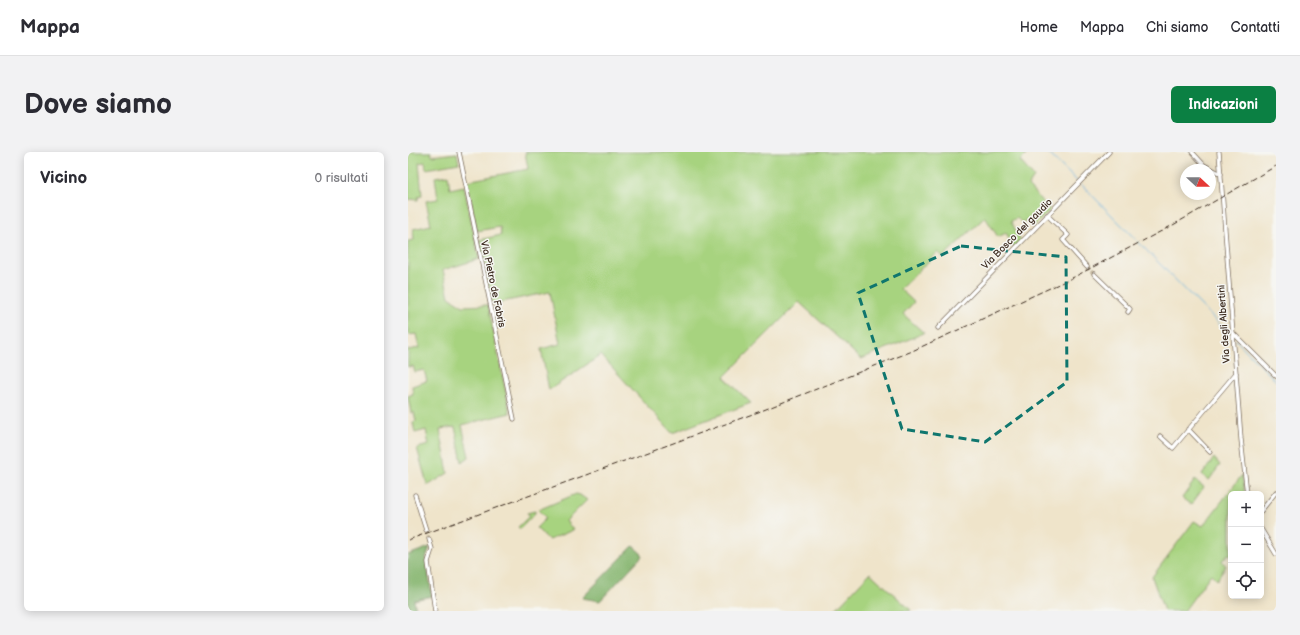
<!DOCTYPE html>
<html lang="it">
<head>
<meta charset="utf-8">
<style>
  :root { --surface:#fff; --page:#f2f2f3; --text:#2b2b33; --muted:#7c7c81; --line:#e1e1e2; --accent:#0b8043 }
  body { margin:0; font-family:"Balsamiq Sans",sans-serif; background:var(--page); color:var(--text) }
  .controls { position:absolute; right:12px; bottom:12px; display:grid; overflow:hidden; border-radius:6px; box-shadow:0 2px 10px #0003 }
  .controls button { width:36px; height:36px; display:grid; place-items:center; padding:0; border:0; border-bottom:1px solid var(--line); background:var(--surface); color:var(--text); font:20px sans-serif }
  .compass { position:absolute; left:772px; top:12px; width:36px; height:36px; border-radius:50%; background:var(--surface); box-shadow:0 2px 10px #0003; rotate:112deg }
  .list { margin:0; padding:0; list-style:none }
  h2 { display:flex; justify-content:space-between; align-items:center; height:52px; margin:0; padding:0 16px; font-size:17px }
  h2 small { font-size:13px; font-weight:400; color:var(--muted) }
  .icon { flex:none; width:22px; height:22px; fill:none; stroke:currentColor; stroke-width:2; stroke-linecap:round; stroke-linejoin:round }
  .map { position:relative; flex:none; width:868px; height:459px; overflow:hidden; border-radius:6px }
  header { display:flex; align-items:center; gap:24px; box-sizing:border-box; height:56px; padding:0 20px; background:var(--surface); border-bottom:1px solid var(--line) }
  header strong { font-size:19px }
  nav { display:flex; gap:22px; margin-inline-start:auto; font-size:14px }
  .intro { display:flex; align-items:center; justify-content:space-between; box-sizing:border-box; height:96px; padding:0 24px }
  h1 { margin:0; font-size:28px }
  .button { padding:10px 18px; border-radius:6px; background:var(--accent); color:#fff; font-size:14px; font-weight:700 }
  main { display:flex; gap:24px; padding:0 24px }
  aside { flex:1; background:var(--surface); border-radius:6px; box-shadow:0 2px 10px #0003 }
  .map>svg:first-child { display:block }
  .green { fill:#a7d37f; stroke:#717e4e }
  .forest { fill:#85b56e; stroke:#607046 }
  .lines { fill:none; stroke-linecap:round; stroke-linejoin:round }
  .stream { stroke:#68b2e0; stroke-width:1 }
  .minor-tunnel { stroke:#cbbfa8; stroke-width:3.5; stroke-dasharray:3.5 2; stroke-linecap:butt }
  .minor-casing { stroke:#7a6b5a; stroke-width:5 }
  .minor { stroke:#fff; stroke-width:3.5 }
  .rail { stroke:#3b2a1e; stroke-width:1; stroke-dasharray:6 3; stroke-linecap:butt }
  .marked { fill:none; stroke:#0f766e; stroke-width:3; stroke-dasharray:8 5; stroke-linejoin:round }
  .labels { text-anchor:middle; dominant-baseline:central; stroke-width:3; stroke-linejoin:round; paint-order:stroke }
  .street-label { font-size:10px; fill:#3b2a1e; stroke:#f6f6f2 }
</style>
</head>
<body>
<header>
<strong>Mappa</strong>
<nav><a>Home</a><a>Mappa</a><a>Chi siamo</a><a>Contatti</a></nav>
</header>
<div class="intro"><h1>Dove siamo</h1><a class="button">Indicazioni</a></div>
<main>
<aside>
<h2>Vicino<small>0 risultati</small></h2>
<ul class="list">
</ul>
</aside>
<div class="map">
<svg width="868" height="459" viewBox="0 0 868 459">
  <rect width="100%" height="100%" fill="#f6f6f2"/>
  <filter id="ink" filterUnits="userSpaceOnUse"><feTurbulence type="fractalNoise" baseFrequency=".025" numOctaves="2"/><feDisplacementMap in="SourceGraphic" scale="8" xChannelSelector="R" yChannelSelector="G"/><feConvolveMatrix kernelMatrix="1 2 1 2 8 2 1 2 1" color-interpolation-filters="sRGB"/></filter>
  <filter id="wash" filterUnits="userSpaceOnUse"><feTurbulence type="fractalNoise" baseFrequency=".012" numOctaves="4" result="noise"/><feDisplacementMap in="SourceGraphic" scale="16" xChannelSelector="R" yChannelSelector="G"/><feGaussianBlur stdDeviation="0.9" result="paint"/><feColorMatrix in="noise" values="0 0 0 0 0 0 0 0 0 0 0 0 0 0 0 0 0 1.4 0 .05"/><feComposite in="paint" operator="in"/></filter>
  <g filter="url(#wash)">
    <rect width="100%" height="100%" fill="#efe4ca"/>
    <!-- green -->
    <g class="green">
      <polygon points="0,0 23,0 24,4 49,1 51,11 18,17 17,10 11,11 14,44 10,45 10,48 0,47"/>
      <polygon points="117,0 621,0 612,9 626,25 620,34 642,58 625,75 618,68 614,71 609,66 603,69 613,89 606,95 598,81 590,85 577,65 535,105 530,100 492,137 506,150 495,162 516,181 453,207 391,150 316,225 343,251 264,281 193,203 141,238 133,197 152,192 142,140 84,152 71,88 93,83 92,75 69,79 59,29 120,17"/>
      <polygon points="40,23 42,37 56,34 71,107 35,118 41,145 55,154 80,153 102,261 54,273 61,305 54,310 47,275 32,277 40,321 21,333 19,332 9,296 21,293 18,278 7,281 5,270 8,269 6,260 3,261 0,244 5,242 4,234 19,229 16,218 7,220 5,214 0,215 0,198 11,196 8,182 0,183 0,89 6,88 5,77 23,73 18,49 30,47 27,25"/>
      <polygon points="806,306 812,313 801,328 794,323"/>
      <polygon points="834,323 837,342 823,342 823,404 820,402 814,409 818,414 809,428 803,422 776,459 756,459 744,425 786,369 795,374"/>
      <polygon points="787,328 796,335 783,353 774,346"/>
      <polygon points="168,342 172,343 179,348 158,369 165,378 141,388 128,376 138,366 130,358"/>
      <polygon points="127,359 127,361 112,377 110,375 121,364 119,361"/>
      <polygon points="462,421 503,458 502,459 426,459"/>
    </g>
    <!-- forest -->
    <g class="forest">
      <polygon points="225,394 235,403 192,449 174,446"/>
      <polygon points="22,395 18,406 24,444 6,448 8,459 0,459 0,403"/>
    </g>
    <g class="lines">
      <!-- stream -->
      <g class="stream">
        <polyline points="639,0 670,30"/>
        <polyline points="673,32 824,185"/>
        <polyline points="828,188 868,229"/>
      </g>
    </g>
  </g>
  <g filter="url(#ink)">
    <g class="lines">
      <!-- minor-tunnel -->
      <g class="minor-tunnel">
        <polyline points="679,115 686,122"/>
        <polyline points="18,378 21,387"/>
      </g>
      <defs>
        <g id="minor">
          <polyline points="51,0 106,267"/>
          <polyline points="784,0 796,13 813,22"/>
          <polyline points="811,0 833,287 839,342"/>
          <polyline points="639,63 660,83 655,88 679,115"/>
          <polyline points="686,122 722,157 720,160"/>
          <polyline points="530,176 701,0"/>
          <polyline points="824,180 868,224"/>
          <polyline points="780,277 802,300"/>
          <polyline points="752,284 765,296 828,221"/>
          <polyline points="7,343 18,378"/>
          <polyline points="853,359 868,340"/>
          <polyline points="853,377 868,402"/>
          <polyline points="21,387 24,397 20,410 27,459"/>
        </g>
      </defs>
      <!-- minor casing -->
      <use href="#minor" class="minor-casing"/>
      <!-- minor -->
      <use href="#minor" class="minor"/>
      <!-- rail -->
      <polyline class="rail" points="0,388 353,259 502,200 666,125 765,73 868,14"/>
    </g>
  </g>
  <!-- marked area -->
  <path class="marked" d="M553,94L658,105L659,230L577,290L494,277L450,141Z"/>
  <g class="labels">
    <!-- street labels -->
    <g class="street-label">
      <text transform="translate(609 82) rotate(-45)">Via Bosco del gaudio</text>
      <text transform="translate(85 132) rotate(78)">Via Pietro de Fabris</text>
      <text transform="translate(816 172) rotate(-94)">Via degli Albertini</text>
    </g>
  </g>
</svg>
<div class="controls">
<button>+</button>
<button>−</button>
<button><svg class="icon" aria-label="locate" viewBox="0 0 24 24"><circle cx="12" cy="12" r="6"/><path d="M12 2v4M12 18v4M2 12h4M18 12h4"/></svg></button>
</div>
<svg class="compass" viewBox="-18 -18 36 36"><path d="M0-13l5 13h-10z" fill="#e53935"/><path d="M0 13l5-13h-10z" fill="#7c7c81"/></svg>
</div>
</main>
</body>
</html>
